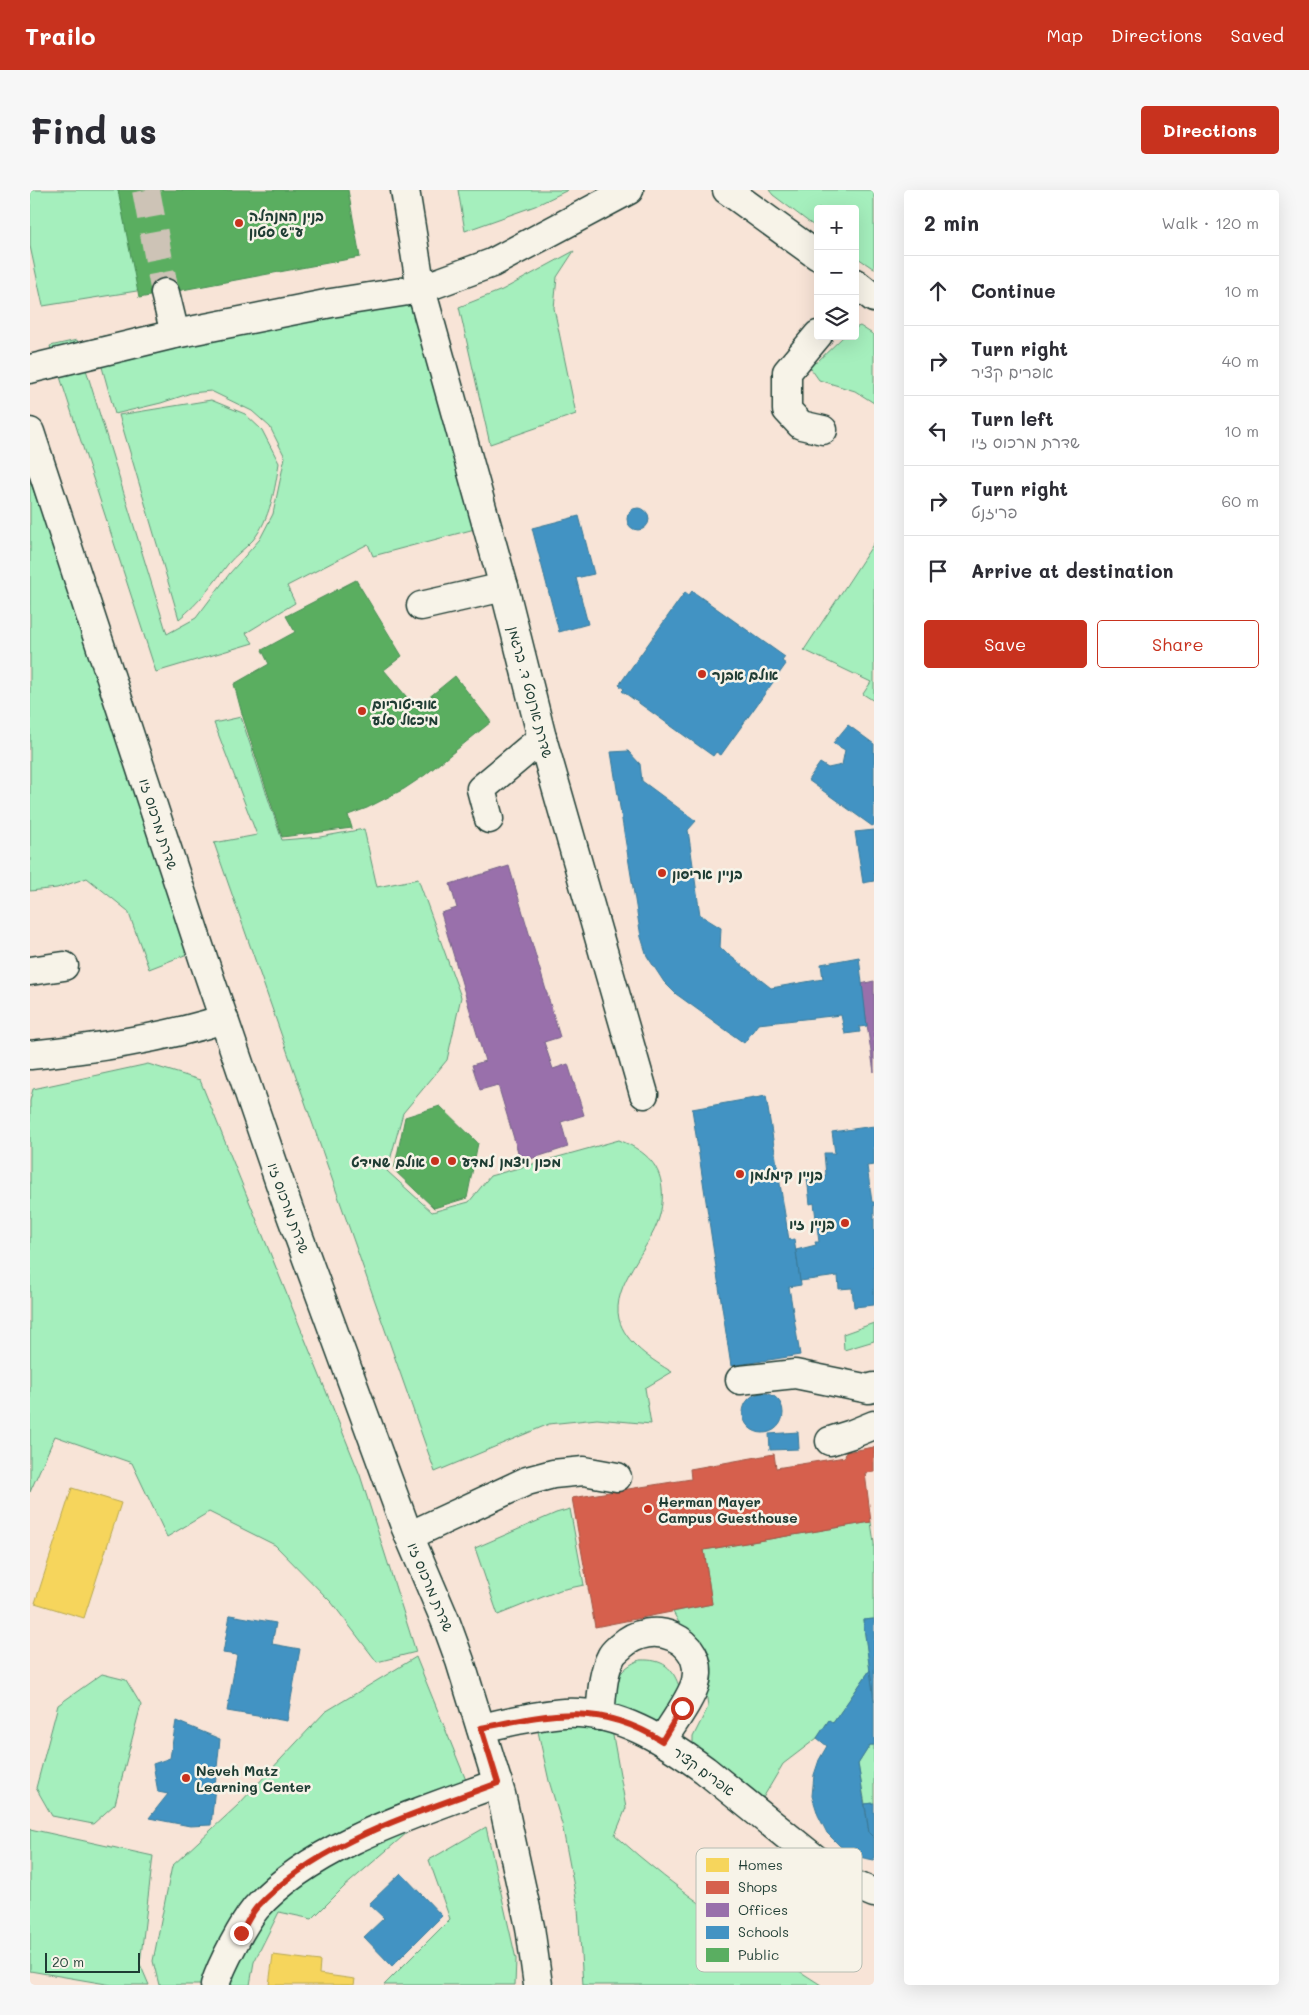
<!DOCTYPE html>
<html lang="en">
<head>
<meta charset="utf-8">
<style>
  :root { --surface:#fff; --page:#f7f7f7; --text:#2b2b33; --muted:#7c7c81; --line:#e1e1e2; --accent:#c8321e }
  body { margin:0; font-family:Mali,"Playpen Sans Hebrew",sans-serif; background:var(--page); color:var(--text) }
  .controls { position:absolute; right:15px; top:15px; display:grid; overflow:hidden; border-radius:5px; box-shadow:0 5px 20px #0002 }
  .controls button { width:45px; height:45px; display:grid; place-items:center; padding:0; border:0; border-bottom:1px solid var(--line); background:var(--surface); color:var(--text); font:25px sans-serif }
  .scale { position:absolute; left:15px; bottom:12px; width:95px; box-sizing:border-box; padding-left:5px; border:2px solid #1f3d34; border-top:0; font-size:14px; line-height:18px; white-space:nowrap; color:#1f3d34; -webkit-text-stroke:4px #f7f3e8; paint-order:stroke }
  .stop { position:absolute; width:15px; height:15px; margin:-11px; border:4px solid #c8321e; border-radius:50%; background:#fff }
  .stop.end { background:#c8321e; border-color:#fff; box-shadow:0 1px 5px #0008 }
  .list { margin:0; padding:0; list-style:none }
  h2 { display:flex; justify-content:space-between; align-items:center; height:65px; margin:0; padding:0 20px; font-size:21px }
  h2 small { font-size:16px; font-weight:400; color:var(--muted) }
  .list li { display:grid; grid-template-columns:32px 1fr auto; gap:15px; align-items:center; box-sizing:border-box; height:70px; padding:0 20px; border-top:1px solid var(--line) }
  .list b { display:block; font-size:19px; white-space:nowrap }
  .list p { margin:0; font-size:16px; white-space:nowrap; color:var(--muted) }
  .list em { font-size:16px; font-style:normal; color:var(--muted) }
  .actions { display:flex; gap:10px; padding:15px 20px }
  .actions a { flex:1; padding:11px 0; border:1px solid var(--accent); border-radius:5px; text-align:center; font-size:18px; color:var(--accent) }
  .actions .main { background:var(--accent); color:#fff }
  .icon { flex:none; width:28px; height:28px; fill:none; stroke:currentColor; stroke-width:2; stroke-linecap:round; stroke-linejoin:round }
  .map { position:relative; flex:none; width:844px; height:1795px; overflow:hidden; border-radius:5px }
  header { display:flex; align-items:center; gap:30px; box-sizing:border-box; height:70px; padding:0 25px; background:var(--accent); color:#fff }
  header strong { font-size:24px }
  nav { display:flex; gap:28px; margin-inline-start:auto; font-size:18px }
  .intro { display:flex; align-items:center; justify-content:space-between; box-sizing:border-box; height:120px; padding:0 30px }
  h1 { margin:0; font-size:35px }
  .button { padding:12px 22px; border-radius:5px; background:var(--accent); color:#fff; font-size:18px; font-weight:700 }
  main { display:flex; gap:30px; padding:0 30px }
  aside { flex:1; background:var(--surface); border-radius:5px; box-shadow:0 5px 20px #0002 }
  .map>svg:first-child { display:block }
  .green { fill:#a5efbd; stroke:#629678 }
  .homes { fill:#f6d55c; stroke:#b6a750 }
  .shops { fill:#d6604d; stroke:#9f5646 }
  .offices { fill:#9970ab; stroke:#746187 }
  .schools { fill:#4393c3; stroke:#387998 }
  .public { fill:#5aae61; stroke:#488c54 }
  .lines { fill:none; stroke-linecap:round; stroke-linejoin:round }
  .minor-tunnel { stroke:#cdc3b6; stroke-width:28; stroke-dasharray:28 14; stroke-linecap:butt }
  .minor-casing { stroke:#1f3d34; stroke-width:31 }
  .minor { stroke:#f7f3e8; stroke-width:28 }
  .route { stroke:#c8321e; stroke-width:6 }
  .poi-dot { fill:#c8321e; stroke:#f7f3e8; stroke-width:2 }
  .labels { text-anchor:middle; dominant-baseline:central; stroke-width:5; stroke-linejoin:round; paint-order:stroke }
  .poi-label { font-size:14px; font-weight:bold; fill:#1f3d34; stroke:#f7f3e8; text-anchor:start }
  .street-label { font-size:14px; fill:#1f3d34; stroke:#f7f3e8 }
  .key { fill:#f7f3e8; stroke:#b6bcb2; stroke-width:1 }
  .key-label { font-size:14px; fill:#1f3d34 }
</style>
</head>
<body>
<header>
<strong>Trailo</strong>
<nav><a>Map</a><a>Directions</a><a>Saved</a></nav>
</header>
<div class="intro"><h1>Find us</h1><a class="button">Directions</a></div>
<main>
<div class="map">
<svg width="844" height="1795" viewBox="0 0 844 1795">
  <rect width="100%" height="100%" fill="#f8e4d7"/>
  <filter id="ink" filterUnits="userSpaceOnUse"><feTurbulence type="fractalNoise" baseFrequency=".02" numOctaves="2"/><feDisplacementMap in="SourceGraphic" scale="10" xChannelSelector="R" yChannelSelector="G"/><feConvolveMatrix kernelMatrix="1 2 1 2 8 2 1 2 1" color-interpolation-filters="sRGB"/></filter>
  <g filter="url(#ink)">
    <!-- green -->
    <g class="green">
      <polygon points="0,0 89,0 113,100 13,116 0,56"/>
      <polygon points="428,0 538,0 505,16 435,41"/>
      <polygon points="739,0 844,0 844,79 825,66 825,19 788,19 788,39 743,5"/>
      <polygon points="544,61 527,87 524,118 546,224 460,254 429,117 472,100"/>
      <polygon points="377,86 456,336 343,366 338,354 257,396 265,413 216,443 223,453 126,482 20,156 47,150 137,444 166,428 200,383 230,349 243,324 255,267 240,237 222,221 181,201 161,203 131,213 85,224 64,148"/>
      <polygon points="830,136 844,145 844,213 825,201 789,190 777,173 787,172 814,146 825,146 825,138"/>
      <path d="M181,210L215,224L232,240L249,273C245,299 240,329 223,350C215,359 205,365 198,374C183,394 169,413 149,429L89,225Z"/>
      <polygon points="0,291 51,432 178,756 119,779 98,721 57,688 27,698 0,701"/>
      <polygon points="844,353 844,511 833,504 841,492 774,460"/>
      <path d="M211,527L252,650L290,647L334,639L347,697L388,689L431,807L417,870L373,923L357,981L402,1022L439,1012L460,986L589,950C611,959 630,972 632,998C633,1008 632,1018 629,1028C620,1059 581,1095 589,1129C595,1153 622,1170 642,1182L615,1198L621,1234L567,1229L519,1234L405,1282L184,653L227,645L184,533Z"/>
      <polygon points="118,874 170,890 330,1285 386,1462 347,1472 302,1413 245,1355 179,1322 137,1347 102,1273 25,1246 0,1302 0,911 3,899"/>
      <polygon points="844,1133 844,1151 814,1160 813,1144"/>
      <polygon points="540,1319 554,1395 530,1400 468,1425 445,1358 526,1323"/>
      <polygon points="841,1332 844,1353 844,1429 833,1430 840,1480 803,1533 799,1530 787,1548 753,1574 730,1613 663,1561 663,1547 678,1517 673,1475 643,1422 682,1414 674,1360"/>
      <polygon points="386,1467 442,1605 378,1642 314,1697 282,1729 249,1722 224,1772 220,1795 129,1795 123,1771 142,1676 208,1615 295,1522"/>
      <path d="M610,1470C633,1469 643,1477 650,1499L637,1530L622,1536C613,1532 599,1530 591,1524C588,1521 585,1514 585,1510C582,1490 592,1477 610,1470Z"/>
      <polygon points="72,1484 96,1490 111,1515 85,1614 63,1634 22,1626 6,1598 28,1515"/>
      <path d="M505,1528L580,1529L596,1618L585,1645C648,1702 719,1749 791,1795H553L548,1718L532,1634L519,1591Z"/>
      <polygon points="840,1555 844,1555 844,1613 835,1614 828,1574"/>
      <polygon points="456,1637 486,1769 485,1795 354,1795 420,1729 399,1670"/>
      <polygon points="0,1639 123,1666 110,1774 119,1795 82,1795 0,1781"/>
    </g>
    <!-- homes -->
    <g class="homes">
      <polygon points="42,1298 91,1313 54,1428 5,1413"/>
      <polygon points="243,1765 290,1771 289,1784 325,1789 324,1795 239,1795"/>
    </g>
    <!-- shops -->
    <polygon class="shops" points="844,1257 844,1282 835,1283 841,1332 674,1360 682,1414 565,1437 542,1308 661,1289 660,1279 744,1264 746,1278 815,1267 816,1262"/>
    <!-- offices -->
    <g class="offices">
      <polygon points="479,676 530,847 514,852 523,879 538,874 554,925 531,932 538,957 491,972 468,895 450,900 442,875 455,871 411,723 427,718 420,694"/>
      <polygon points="844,791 844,882 831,794"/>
    </g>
    <!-- schools -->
    <g class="schools">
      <circle cx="608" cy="329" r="11"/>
      <polygon points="549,326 564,384 546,388 558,434 529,442 502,338"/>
      <polygon points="662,401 755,467 752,471 756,474 691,565 686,562 683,566 592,501 594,499 589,495 655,402 659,405"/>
      <polygon points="818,535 844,554 844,635 842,636 778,590 790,573 798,578 812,575 815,560 803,553"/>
      <polygon points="598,561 610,574 612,591 666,631 658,640 670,725 691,738 690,758 741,798 793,789 791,774 829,767 837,836 829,837 830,842 815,844 811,825 728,834 714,853 646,804 634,792 617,766 611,747 581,562"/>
      <polygon points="844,640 844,691 833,693 825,642"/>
      <polygon points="736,906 759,1050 764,1049 771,1095 759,1097 770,1165 701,1176 662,919"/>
      <polygon points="844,936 844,975 837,976 842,1012 844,1012 844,1115 824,1117 822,1098 809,1099 808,1086 770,1091 766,1060 786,1055 785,1052 789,1052 784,1013 780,1014 777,987 796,985 794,963 805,963 802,942"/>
      <circle cx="733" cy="1223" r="20"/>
      <polygon points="768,1242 769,1259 740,1260 739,1244"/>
      <polygon points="200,1425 246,1433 242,1454 270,1459 257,1531 197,1521 207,1465 193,1463"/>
      <polygon points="844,1429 844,1511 833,1430"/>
      <polygon points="840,1480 844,1511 844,1555 840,1555 828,1574 839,1643 844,1648 844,1670 829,1667 811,1657 797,1643 788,1625 782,1606 784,1585 789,1570 797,1556 787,1548 799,1530 803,1533"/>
      <polygon points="146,1531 190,1549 181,1635 160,1636 119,1628 138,1604 128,1602 123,1574 140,1568"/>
      <polygon points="844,1613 844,1648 839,1643 835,1614"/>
      <polygon points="371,1683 412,1726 362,1776 334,1747 354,1728 339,1714"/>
    </g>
    <!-- public -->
    <g class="public">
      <polygon points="88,0 318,0 330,67 109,108"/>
      <polygon points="326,390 372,466 354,480 386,518 425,486 461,532 395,585 374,599 337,618 318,625 322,638 252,647 212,524 204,494 239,474 232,460 265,442 256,426"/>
      <polygon points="410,916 448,953 437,1008 404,1018 364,980 375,927"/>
    </g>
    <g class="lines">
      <!-- minor-tunnel -->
      <polyline class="minor-tunnel" points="116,0 135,103"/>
      <defs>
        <g id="minor">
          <polyline points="375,0 391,99 474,397 512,548 614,904"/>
          <polyline points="697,0 788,66"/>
          <polyline points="825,93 844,108"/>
          <polyline points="135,103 145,144"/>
          <polyline points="788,145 757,182 757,220 771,235 793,240"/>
          <polyline points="0,179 145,144 301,113 391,99 462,73 599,0"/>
          <polyline points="0,242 174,771 258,1017 375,1336 415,1430 430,1471 471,1604 500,1737 508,1795"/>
          <polyline points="391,416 474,397"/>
          <polyline points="459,629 451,599 512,548"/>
          <polyline points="0,781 34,776"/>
          <path d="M0,865C66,858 131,849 194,829"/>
          <polyline points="710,1190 765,1184 839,1199 844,1197"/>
          <polyline points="800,1251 822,1244 844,1235"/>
          <polyline points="379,1346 497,1291 523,1284 554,1281 587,1287"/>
          <path d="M570,1526C572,1507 572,1484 581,1467C583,1462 588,1459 591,1456C622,1427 675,1449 666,1491C662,1508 641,1536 632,1551"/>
          <path d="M451,1538C478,1532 506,1525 534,1523C587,1520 634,1550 675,1580L799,1680L820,1693L844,1703"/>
          <path d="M185,1795C191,1775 213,1734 226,1718C283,1654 390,1622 468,1593"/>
        </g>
      </defs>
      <!-- minor casing -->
      <use href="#minor" class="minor-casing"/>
      <!-- minor -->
      <use href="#minor" class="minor"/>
    </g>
  </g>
  <g class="lines" filter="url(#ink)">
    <!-- route -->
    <path class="route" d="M211,1743C216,1735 220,1725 227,1717C289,1651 385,1624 468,1593L451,1538C519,1524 568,1511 632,1551L652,1518"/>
  </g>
  <!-- markers -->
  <g class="poi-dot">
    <circle cx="209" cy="33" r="5"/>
    <circle cx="672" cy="484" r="5"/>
    <circle cx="332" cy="521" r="5"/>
    <circle cx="632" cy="683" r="5"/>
    <circle cx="405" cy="971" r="5"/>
    <circle cx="422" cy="971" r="5"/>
    <circle cx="710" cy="984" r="5"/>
    <circle cx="815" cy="1033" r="5"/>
    <circle cx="618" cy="1319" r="5"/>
    <circle cx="156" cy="1588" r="5"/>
  </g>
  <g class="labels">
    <!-- poi labels -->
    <g class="poi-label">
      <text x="219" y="25">בנין המנהלה<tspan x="219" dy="16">ע"ש סטון</tspan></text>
      <text x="682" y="484">אולם אבנר</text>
      <text x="342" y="513">אודיטוריום<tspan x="342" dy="16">מיכאל סלע</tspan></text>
      <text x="642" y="683">בניין אריסון</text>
      <text x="395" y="971" text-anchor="end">אולם שמידט</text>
      <text x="432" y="971">מכון ויצמן למדע</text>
      <text x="720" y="984">בניין קימלמן</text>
      <text x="805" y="1033" text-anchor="end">בניין זיו</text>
      <text x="628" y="1311">Herman Mayer<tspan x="628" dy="16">Campus Guesthouse</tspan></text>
      <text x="166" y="1580">Neveh Matz<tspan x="166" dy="16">Learning Center</tspan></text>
    </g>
    <!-- street labels -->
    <g class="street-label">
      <text transform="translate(501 502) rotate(75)">שדרת ארנסט ד. ברגמן</text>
      <text transform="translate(129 634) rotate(72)">שדרת מרכוס זיו</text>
      <text transform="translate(259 1018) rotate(70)">שדרת מרכוס זיו</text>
      <text transform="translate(401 1397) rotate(67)">שדרת מרכוס זיו</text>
      <text transform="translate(674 1581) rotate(36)">אפרים קציר</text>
    </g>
  </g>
  <!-- legend -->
  <rect x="666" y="1658" width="166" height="124" rx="8" class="key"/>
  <rect x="676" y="1668" width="23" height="14" fill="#f6d55c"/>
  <rect x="676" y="1691" width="23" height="13" fill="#d6604d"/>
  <rect x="676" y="1713" width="23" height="14" fill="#9970ab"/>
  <rect x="676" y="1736" width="23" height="13" fill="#4393c3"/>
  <rect x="676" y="1758" width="23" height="14" fill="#5aae61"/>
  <g class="key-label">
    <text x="708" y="1680">Homes</text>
    <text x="708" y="1702">Shops</text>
    <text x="708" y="1725">Offices</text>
    <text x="708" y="1747">Schools</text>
    <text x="708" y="1770">Public</text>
  </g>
</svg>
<div class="controls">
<button>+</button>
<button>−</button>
<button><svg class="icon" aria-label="layers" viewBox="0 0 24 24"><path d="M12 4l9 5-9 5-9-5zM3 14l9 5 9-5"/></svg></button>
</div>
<div class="scale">20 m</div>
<div class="stop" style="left:652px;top:1518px"></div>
<div class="stop end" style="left:211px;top:1743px"></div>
</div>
<aside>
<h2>2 min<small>Walk · 120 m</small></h2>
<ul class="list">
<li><svg class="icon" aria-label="ahead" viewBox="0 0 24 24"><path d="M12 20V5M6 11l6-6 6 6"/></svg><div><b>Continue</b></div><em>10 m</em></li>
<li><svg class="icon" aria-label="right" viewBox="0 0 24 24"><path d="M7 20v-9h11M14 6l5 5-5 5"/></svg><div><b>Turn right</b><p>אפרים קציר</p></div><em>40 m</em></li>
<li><svg class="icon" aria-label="left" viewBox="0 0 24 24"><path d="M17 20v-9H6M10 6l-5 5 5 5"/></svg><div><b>Turn left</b><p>שדרת מרכוס זיו</p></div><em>10 m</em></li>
<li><svg class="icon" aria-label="right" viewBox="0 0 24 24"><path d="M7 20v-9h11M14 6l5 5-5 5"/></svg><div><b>Turn right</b><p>פריזנט</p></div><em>60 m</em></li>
<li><svg class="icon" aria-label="arrive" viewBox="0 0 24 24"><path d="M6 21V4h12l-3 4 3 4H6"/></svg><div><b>Arrive at destination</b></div></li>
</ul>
<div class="actions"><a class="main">Save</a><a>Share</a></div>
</aside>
</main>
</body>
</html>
